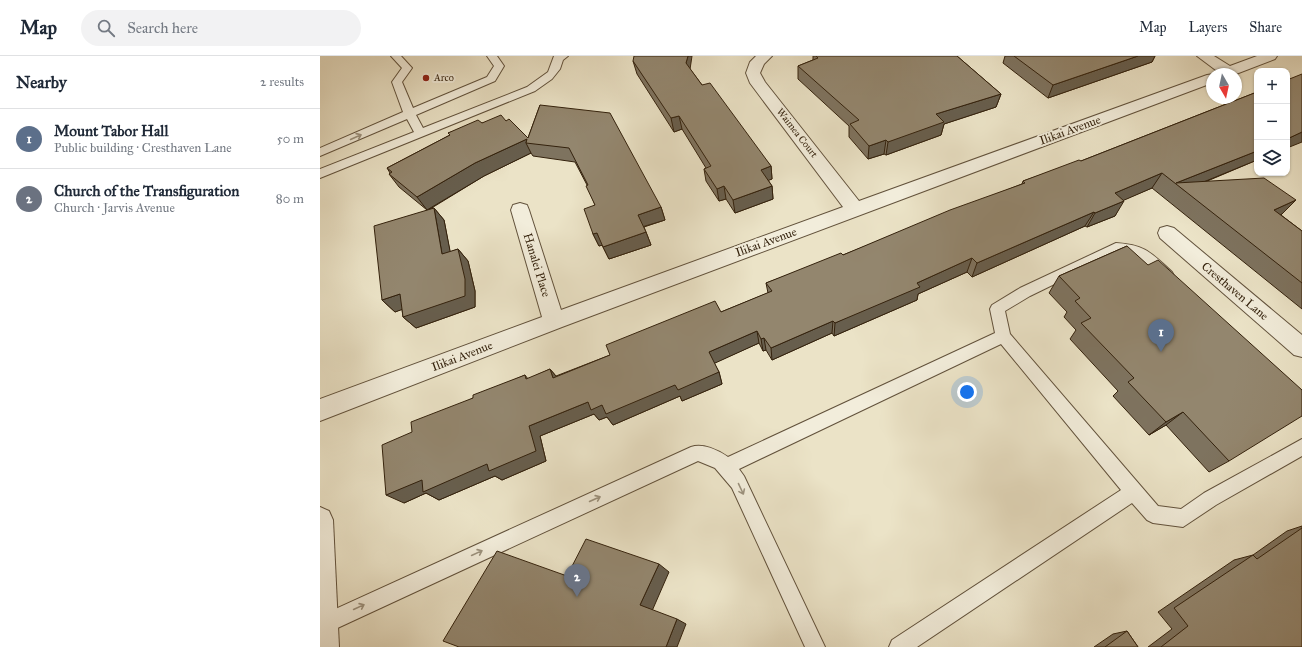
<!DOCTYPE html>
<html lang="en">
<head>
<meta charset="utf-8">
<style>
  :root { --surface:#fff; --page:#f2f2f3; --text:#1f2937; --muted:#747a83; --line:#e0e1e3; --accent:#8f2418 }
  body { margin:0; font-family:"IM FELL Great Primer",serif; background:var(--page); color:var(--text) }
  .controls { position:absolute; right:12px; top:12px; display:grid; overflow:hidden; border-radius:8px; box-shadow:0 1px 3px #0004 }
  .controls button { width:36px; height:36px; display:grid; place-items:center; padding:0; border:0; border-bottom:1px solid var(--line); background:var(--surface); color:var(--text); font:20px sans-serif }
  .compass { position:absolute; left:886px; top:12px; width:36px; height:36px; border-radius:50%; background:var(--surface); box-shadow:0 1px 3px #0004; rotate:171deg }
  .you { position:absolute; left:647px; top:336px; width:14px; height:14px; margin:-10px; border:3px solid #fff; border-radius:50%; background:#1a73e8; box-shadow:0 0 0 6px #1a73e833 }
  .badge { display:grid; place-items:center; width:26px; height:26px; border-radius:50%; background:var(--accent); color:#fff; font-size:13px; font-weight:700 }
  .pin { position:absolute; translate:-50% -33px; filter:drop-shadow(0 1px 2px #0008) }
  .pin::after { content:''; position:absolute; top:21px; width:14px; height:12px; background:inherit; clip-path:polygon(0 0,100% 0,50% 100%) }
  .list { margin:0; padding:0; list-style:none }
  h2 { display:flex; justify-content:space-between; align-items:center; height:52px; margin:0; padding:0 16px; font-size:17px }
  h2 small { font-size:13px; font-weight:400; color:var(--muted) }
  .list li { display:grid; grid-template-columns:26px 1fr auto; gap:12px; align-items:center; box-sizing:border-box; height:60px; padding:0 16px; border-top:1px solid var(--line) }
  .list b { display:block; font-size:15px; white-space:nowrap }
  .list p { margin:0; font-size:13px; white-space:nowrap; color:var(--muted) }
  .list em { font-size:13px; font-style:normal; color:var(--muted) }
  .icon { flex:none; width:22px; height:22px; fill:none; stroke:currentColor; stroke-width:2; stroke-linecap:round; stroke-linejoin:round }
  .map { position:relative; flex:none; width:982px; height:591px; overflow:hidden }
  header { display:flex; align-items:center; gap:24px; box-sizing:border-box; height:56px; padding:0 20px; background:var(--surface); border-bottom:1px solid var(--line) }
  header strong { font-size:19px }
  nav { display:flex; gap:22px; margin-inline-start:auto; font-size:14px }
  .search { width:280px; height:36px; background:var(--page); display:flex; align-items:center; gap:10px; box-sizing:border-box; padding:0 14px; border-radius:22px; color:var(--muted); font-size:15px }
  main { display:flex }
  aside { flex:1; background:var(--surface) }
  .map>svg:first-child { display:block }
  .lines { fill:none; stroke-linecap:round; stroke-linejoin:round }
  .service-casing { stroke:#62523c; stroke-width:2 }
  .minor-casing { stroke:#62523c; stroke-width:2 }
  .tertiary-casing { stroke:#62523c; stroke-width:2 }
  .service { fill:#f2eddb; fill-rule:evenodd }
  .minor { fill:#f2eddb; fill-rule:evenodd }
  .tertiary { fill:#f2eddb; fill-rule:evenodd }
  .wall { fill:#7e735f; stroke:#34220d }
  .shaded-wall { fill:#675e4d; stroke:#34220d }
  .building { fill:#93866e; stroke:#34220d }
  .oneway { stroke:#9c927e }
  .poi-dot { fill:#8f2418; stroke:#f2eddb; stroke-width:1.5 }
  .labels { text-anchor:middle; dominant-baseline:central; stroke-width:4; stroke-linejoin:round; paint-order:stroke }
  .far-poi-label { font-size:10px; fill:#34220d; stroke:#f2eddb; text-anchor:start }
  .far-street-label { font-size:10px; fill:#34220d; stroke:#f2eddb }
  .street-label { font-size:12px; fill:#34220d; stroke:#f2eddb }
</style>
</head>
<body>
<header>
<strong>Map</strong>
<div class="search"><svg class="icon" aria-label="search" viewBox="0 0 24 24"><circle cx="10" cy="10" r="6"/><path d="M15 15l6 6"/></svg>Search here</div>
<nav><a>Map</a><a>Layers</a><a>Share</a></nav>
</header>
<main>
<aside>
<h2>Nearby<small>2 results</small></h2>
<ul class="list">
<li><span class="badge" style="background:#5c6f8a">1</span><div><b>Mount Tabor Hall</b><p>Public building · Cresthaven Lane</p></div><em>50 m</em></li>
<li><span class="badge" style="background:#6b7280">2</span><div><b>Church of the Transfiguration</b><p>Church · Jarvis Avenue</p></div><em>80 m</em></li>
</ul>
</aside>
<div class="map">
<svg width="982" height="591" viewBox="0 0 982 591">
  <rect width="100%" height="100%" fill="#ebe3c7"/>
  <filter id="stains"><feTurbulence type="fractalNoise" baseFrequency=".005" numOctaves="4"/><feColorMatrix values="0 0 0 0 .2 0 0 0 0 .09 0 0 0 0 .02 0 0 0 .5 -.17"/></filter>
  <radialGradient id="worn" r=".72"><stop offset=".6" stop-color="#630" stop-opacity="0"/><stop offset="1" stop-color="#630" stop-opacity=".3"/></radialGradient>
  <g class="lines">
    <defs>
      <g id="service">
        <polygon points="71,0 81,0 92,12 82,26 93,52 167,21 174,10 167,0 177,0 184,10 175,25 96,59 103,72 207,31 228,16 234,0 248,0 243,4 240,13 232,23 215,35 0,122 0,113 94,76 87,63 0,100 0,92 83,56 72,26 82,12"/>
        <path d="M796,187C826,189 831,197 852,216L854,220L852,224C837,228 826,204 813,199C809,197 803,197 798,197L710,240L685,255L690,278L838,450L861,453L884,437L982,383V400L896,449L863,471L833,467L827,464L812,447L597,591H569L572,584L801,434L681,288L419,413L424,420L505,591H485L412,432L395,412L378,405L11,575L4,578L0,576V560L371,391C383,387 398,394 408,401L675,277L670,253L672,249L700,232Z"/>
      </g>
      <g id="minor">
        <polygon points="436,0 452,0 444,8 440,17 445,26 539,145 887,19 894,18 892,18 892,27 242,271 0,365 0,343 222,261 191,154 193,149 200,147 207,149 209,154 241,254 523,151 430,27 426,17 430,6"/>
        <polygon points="877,0 894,0 910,10 937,0 957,0 955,3 916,18 895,18 897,15"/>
        <polygon points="847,170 854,172 982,279 982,301 974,299 840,182 838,177 840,172"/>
      </g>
      <polygon id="tertiary" points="0,451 9,455 13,464 19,591 0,591"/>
    </defs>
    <!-- service casing -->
    <use href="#service" class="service-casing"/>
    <!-- minor casing -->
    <use href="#minor" class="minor-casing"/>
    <!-- tertiary casing -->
    <use href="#tertiary" class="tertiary-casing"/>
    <!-- service -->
    <use href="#service" class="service"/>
    <!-- minor -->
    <use href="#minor" class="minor"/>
    <!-- tertiary -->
    <use href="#tertiary" class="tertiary"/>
  </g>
  <!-- wall -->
  <g class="wall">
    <polygon points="493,0 637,0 681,38 676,51 624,68 621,79 566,99 564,98 548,103 529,81 529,70 478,23 478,10 493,4"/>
    <polygon points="685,0 835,0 832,6 728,42 683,7"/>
    <polygon points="313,5 370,13 382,29 451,110 452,123 448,124 452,130 453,143 415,157 406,143 399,145 386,125 384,113 386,112 362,73 354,76 317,18"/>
    <polygon points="937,36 937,104 885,126 962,158 961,159 982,175 982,253 832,132 803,144 795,160 767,171 765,170 652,221 647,216 598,238 597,244 514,280 512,277 452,304 446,294 443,295 439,287 394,307 399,316 402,328 362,345 360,340 293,369 287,361 279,364 274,358 220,380 226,405 182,424 175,420 119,444 106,437 84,447 92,376 153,342 205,319 208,323 230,313 236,320 401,256 448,237 446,227 523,199 702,128 703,125 761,105"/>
    <polygon points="220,49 341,151 345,164 324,171 331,189 289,203 282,189 279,190 273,178 275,149 267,129 255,106 213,100 211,97 164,120 110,153 114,152 124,164 130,196 138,193 148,205 155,235 155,251 96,272 83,261 82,253 75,256 62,244 107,154 79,131 69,118 70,117 67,112 130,79 128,77 162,67 186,65 208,82"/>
    <polygon points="807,190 909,405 889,416 846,369 829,379 793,340 798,335 750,283 756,274 744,261 747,256 729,237 739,220"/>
    <polygon points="982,470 982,591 828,591 852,573 838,556 914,504 933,499 967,475"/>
    <polygon points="807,575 818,591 774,591 793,578"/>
  </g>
  <!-- shaded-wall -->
  <g class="shaded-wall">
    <polygon points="368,0 372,0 369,20 366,7"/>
    <polygon points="818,0 835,0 832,6 728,42 733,29"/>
    <polygon points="681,38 676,51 624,68 621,79 566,99 568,86 616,58"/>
    <polygon points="359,60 362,73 354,76 351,62"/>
    <polygon points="982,76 982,86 967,92 967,83"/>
    <polygon points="207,83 206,87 211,97 164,120 107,154 97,141 155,107"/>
    <polygon points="566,84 564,98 548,103 549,90"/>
    <polygon points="937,95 937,104 864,134 856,127"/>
    <polygon points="451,110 452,123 442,127 441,114"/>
    <polygon points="842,117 832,132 786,152 795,137"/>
    <polygon points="404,130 406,143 399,145 397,133"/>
    <polygon points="452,130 453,143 415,157 413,144"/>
    <polygon points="976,144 962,158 940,168 954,154"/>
    <polygon points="804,145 795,160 767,171 775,157"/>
    <polygon points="341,151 345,164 322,171 318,159"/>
    <polygon points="114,152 124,164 133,210 122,198"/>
    <polygon points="774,156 765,170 652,221 657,207"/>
    <polygon points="326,176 331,189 289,203 283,191"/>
    <polygon points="277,177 283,189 279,190 273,178"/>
    <polygon points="138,193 148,205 155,235 155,251 96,272 83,261"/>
    <polygon points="652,202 647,216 598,238 597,244 514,280 515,267 597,227"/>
    <polygon points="80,238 92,250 75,256 62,244"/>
    <polygon points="513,265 512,277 452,304 451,292"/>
    <polygon points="437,275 439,287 393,308 389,296"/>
    <polygon points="444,282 446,294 443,295 441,283"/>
    <polygon points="230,313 240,325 233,322"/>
    <polygon points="399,316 402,328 362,345 360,340 293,369 287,361 279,364 274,358 220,380 226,405 182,424 175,420 119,444 106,437 84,447 66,439 209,370 268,346 282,349"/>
    <polygon points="863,356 846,369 829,379 846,366"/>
    <polygon points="339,508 349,516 332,555 320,549"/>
    <polygon points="357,563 366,568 357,591 346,591"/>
  </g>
  <!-- building -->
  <g class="building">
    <polygon points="314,0 368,0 366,7 382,29 390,27 451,110 441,114 452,130 413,144 404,130 397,133 384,113 391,110 359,60 351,62 313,5"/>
    <polygon points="496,0 637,0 681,38 616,58 624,66 568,86 566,84 549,90 530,68 539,64 478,10 498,2"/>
    <polygon points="694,0 818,0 733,29"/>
    <polygon points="982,18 982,76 967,83 967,24"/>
    <polygon points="937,36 937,95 856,127 944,122 976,144 954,154 982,175 982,227 842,117 795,137 804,145 775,157 774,156 657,207 652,202 597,227 600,231 515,267 513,265 451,292 444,282 441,283 437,275 389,296 399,316 358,334 355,329 286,358 282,349 271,354 268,346 209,370 216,395 169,415 167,408 103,436 102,424 66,439 62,389 92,376 91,366 153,342 153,339 205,319 206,323 230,313 233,322 290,299 286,289 395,245 401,256 452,235 446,227 521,197 523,199 630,154 705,127 703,125 759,104 761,105"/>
    <polygon points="220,49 290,57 341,151 318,159 326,176 283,191 277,177 273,178 264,153 275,149 266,130 268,129 249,92 206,87 207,83 155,107 97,141 69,118 72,116 67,112 130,79 128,77 158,64 162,67 181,59 186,65 189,63 208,82"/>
    <polygon points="114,152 122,198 138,193 145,223 145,240 83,261 80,238 62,244 54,170"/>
    <polygon points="807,190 828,209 838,204 982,334 982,360 909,405 863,356 846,366 808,326 814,322 761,267 771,262 755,245 760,242 739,220"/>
    <polygon points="982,472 982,591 841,591 868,570 854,552 933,499 937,503"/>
    <polygon points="266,483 339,508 320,549 357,563 346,591 139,591 123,585 177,495 247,520"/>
    <polygon points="807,575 818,591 785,591"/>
  </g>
  <!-- one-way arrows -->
  <defs><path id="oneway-shaft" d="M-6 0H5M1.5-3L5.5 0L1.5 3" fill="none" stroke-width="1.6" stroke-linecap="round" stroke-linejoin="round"/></defs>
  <g class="oneway">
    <use href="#oneway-shaft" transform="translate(36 81) rotate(-24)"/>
    <use href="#oneway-shaft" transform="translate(421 433) rotate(65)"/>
    <use href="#oneway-shaft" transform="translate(275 443) rotate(-24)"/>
    <use href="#oneway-shaft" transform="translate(157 497) rotate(-25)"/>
    <use href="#oneway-shaft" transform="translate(39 551) rotate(-25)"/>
  </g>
  <!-- markers -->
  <circle class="poi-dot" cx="106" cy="22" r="4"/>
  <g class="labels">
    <!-- far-poi labels -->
    <g class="far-poi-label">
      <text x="114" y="22">Arco</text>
    </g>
    <!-- far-street labels -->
    <g class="far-street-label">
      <text transform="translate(477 77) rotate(52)">Waimea Court</text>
    </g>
    <!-- street labels -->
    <g class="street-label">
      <text transform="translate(750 74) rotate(-20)">Ilikai Avenue</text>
      <text transform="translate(446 186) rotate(-20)">Ilikai Avenue</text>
      <text transform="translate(217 209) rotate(73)">Hanalei Place</text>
      <text transform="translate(915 235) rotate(40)">Cresthaven Lane</text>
      <text transform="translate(142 300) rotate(-21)">Ilikai Avenue</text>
    </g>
  </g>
  <rect width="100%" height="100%" filter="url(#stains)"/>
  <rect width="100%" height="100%" fill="url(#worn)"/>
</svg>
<div class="controls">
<button>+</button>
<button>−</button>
<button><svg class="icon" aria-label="layers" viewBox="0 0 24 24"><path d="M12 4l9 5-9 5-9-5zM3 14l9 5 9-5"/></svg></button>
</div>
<svg class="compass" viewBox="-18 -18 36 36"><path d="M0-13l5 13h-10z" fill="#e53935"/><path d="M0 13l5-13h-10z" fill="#747a83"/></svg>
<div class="you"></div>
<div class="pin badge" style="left:841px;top:296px;background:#5c6f8a">1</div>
<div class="pin badge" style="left:257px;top:541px;background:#6b7280">2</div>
</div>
</main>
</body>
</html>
